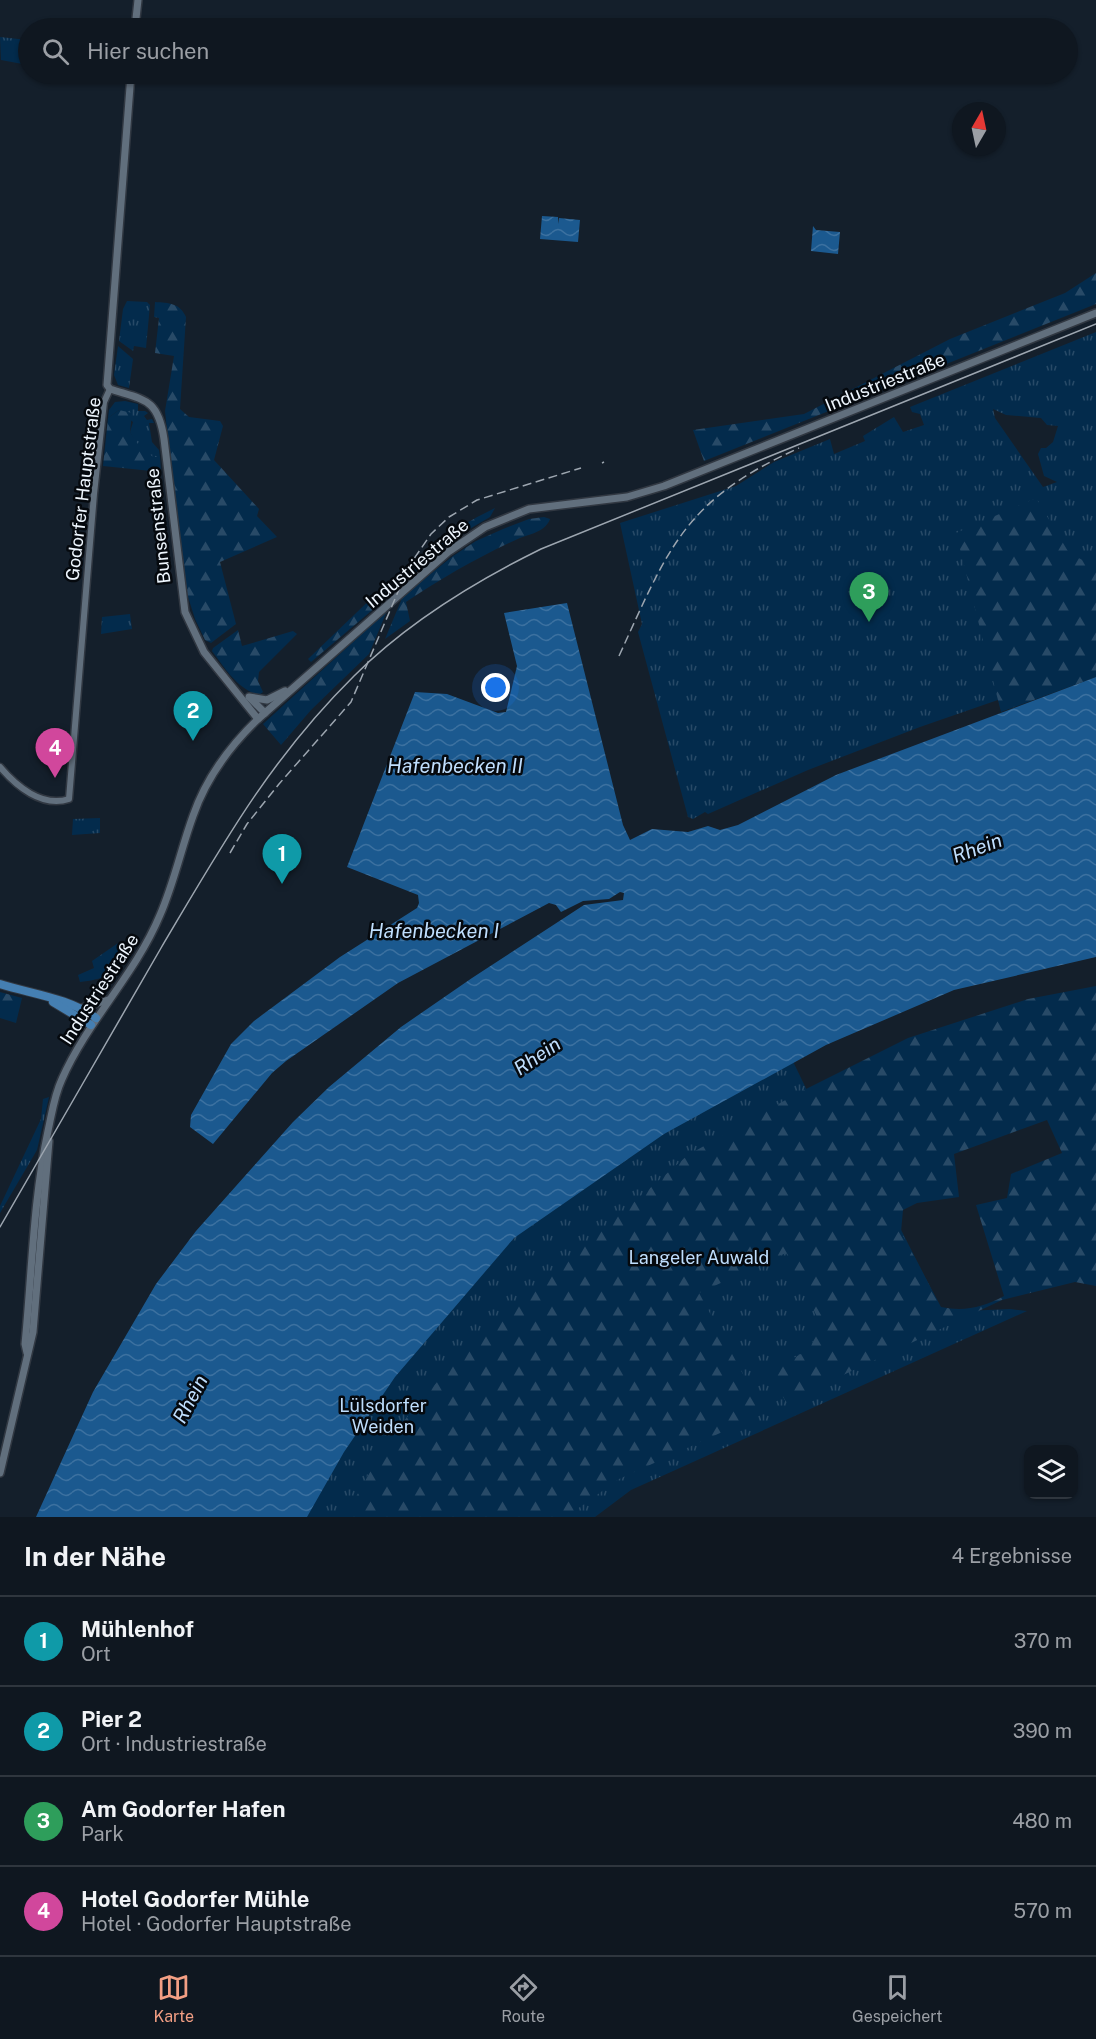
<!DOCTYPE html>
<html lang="de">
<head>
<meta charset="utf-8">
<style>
  :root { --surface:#0f1720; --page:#1d242d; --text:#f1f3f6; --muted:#9b9fa5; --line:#2f363e; --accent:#f39f84 }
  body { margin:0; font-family:"Public Sans",sans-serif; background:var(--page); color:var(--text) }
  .controls { position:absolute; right:18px; bottom:18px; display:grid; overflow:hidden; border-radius:12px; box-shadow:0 2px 4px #0004 }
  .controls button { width:54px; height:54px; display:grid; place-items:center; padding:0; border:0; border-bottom:2px solid var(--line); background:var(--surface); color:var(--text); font:30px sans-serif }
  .compass { position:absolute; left:952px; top:102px; width:54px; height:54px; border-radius:50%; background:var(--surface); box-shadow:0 2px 4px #0004; rotate:9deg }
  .you { position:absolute; left:496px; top:688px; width:21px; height:21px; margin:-15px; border:4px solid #fff; border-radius:50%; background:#1a73e8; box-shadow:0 0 0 9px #1a73e833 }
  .badge { display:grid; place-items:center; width:39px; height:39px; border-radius:50%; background:var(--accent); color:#fff; font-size:20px; font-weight:700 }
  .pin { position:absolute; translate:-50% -50px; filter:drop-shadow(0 2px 3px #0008) }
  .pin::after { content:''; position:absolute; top:32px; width:21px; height:18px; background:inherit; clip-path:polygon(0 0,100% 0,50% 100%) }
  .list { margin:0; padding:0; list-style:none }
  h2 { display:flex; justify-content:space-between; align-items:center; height:78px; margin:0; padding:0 24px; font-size:26px }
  h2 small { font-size:20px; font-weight:400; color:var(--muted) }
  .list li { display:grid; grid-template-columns:39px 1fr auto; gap:18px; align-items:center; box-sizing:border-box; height:90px; padding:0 24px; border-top:2px solid var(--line) }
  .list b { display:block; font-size:22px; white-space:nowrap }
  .list p { margin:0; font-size:20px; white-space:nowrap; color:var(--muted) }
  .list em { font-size:20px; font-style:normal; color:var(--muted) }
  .icon { flex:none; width:33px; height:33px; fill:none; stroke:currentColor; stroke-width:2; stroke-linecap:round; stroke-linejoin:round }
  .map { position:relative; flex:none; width:1096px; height:1517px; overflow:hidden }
  .search { position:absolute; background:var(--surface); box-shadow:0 2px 4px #0004; left:18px; right:18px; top:18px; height:66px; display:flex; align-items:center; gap:15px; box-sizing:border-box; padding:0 21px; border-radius:33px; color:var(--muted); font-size:22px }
  .sheet { height:438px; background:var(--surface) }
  nav { display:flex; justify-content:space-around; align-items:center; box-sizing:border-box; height:84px; border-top:2px solid var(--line); background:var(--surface); font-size:16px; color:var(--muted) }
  nav a { display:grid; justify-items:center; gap:3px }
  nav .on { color:var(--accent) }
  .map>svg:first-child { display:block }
  .grass { fill:url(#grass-tufts); fill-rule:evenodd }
  .forest { fill:url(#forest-firs); fill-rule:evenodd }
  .water { fill:url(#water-waves) }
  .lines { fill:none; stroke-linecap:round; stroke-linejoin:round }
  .tertiary-casing { stroke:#313842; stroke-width:9 }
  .secondary-casing { stroke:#313842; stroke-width:10 }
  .primary-casing { stroke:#313842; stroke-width:10 }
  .tertiary { stroke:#616f7d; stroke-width:6 }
  .secondary { stroke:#616f7d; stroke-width:7 }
  .primary { stroke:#457fb2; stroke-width:8 }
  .tram { stroke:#9da6b0; stroke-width:1.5 }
  .rail { stroke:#9da6b0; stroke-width:1.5; stroke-dasharray:9 4.5; stroke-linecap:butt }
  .labels { text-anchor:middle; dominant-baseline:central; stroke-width:5; stroke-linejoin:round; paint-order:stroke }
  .street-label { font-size:18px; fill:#eef6fe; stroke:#05090e }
  .park-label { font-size:18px; fill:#bfdefd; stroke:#05090e }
  .water-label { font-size:20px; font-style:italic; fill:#bfdefd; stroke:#05090e }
</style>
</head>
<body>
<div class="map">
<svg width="1096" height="1517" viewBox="0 0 1096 1517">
  <defs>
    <pattern id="grass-tufts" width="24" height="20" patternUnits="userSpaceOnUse" patternTransform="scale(1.5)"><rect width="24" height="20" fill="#032b4c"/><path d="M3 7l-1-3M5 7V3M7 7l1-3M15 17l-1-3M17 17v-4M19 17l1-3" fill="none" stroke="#284a67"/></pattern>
    <pattern id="forest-firs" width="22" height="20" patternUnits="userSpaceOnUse" patternTransform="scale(1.5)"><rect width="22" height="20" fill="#032b4c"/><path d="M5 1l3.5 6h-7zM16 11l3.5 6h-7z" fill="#284a67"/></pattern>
    <pattern id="water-waves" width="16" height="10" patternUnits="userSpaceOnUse" patternTransform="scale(1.5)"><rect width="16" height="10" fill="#1b598f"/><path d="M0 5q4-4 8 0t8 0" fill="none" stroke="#3c71a0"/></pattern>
  </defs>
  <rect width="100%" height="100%" fill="#141f2b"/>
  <!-- grass -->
  <g class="grass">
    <polygon points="0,37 28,40 28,65 1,60"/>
    <polygon points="127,301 147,302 150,305 146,348 134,346 133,351 119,341 123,309"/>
    <path d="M1096,332V666L920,727L808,770L708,814L705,812L693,819L688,817L638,632L642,624L620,523L736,486L774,462L830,439L834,454L865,441L863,436L894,417L903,432L924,425L920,414L912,412L910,407ZM993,409L1006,415L1041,418L1047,425L1058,426L1053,442L1046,448H1041L1038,454L1044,476L1057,482L1043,487L995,418Z"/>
    <polygon points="118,346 133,359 129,388 118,385 114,375"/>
    <polygon points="125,401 138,404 138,411 145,411 148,413 144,416 147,420 152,419 154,423 149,423 152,442 159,450 160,457 153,458 136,443 130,432 133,422 119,410 108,418 109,410 115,402"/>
    <polygon points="130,614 132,629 101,634 102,617"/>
    <polygon points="100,818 100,833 72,835 73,819"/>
    <path d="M121,941L129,955C118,974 101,980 80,982L78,975L94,968L92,961Z"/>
    <polygon points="785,1045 867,1214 896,1220 943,1312 1010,1309 1027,1311 631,1490 595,1517 186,1517 280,1379"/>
    <polygon points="49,1097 37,1150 0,1213 0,1206 41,1119 43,1099"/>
  </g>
  <!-- forest -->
  <g class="forest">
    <polygon points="1096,273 1096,304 704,461 693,430 804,414 950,339 1065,293"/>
    <path d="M155,302C169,303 180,303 186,317L180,409L189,417L220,421L223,426L214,460L259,509L257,516L277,537L220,562L236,624L211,643L205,640L195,619L183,581L165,411L174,356L155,353L159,318L154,317Z"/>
    <polygon points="119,410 132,413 130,432 137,443 153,457 160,457 161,472 103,466 108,418"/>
    <polygon points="1036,498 1069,553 1096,567 1096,677 1001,712 956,533"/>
    <path d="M495,508L490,517L466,531L412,575C428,544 464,523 495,508Z"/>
    <path d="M544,517L550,519C546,531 531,534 520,538C480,556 442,578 406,602L410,621L385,639L403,596L453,556L476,541L503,529L529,519Z"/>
    <polygon points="400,571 402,576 396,590 311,662 308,659"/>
    <polygon points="387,611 369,654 311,710 281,745 263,724"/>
    <path d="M238,630L242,646L293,631L297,634L259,672L258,681L263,692L259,695C238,690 224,667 212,651L213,648Z"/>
    <path d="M1096,986V1286L1075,1282L1002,1300L786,1402L768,1372L810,1349L820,1323L786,1253L699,1293L764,1413L619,1479L566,1517H345L386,1442L466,1348L688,1155L798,1093L908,1038L1028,999ZM1047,1120L1062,1153L1011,1174L1007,1198L976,1205L1004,1296C983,1307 965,1312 941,1307L901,1232L903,1210L917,1203L959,1197L954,1154Z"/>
    <polygon points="0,992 22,998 16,1023 0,1018"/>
  </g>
  <!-- water -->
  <g class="water">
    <polygon points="542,216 558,217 558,224 559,218 580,220 578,242 540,239"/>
    <polygon points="813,226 816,230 840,232 838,254 811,251"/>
    <polygon points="567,603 623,825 630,840 652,829 688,832 708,826 720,830 738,825 836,775 1096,677 1096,957 954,990 826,1045 664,1134 514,1238 395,1377 344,1452 307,1517 36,1517 93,1392 156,1284 196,1231 293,1122 329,1087 401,1027 472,978 584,905 623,900 624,893 620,892 609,899 583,901 561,912 556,905 549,903 398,983 286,1061 272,1073 213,1144 190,1127 191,1115 231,1044 254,1021 340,957 417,908 419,903 418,895 347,867 415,692 447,694 498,713 506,712 517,666 504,613"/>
  </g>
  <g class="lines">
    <defs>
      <path id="tertiary" d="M0,767C16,786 42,808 69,799L94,494L104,402L110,389"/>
      <g id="secondary">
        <polyline points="135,28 138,0"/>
        <path d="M131,74L107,385L110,389C144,400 158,398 164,439L185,612L204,652L258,719"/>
        <polyline points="249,697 267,700 285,691"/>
        <polyline points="250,698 265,713"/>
        <polyline points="82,1008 108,1000"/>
        <path d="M27,1353L25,1344C32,1273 33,1201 48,1131C52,1113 54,1096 62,1079C88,1020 135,975 160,915C174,883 181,849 193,816C206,778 230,746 258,719L448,552L485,527L529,509L627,497L664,486L1096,313"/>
        <polyline points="0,1473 33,1332 49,1141"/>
      </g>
      <g id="primary">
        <path d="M0,984C32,994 69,998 96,1018"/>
        <polyline points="53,1002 91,1025"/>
      </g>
    </defs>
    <!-- tertiary casing -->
    <use href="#tertiary" class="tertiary-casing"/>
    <!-- secondary casing -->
    <use href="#secondary" class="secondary-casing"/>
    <!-- primary casing -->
    <use href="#primary" class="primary-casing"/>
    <!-- tertiary -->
    <use href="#tertiary" class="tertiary"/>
    <!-- secondary -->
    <use href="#secondary" class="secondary"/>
    <!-- primary -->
    <use href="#primary" class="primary"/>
    <!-- tram -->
    <path class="tram" d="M0,1227C54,1134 107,1041 161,948C221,847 269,760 354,676C407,623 474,582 541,549L1096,324"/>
    <!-- rail -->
    <g class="rail">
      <polyline points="602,463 604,462"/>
      <path d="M619,656C669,547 684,500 799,448"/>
      <polyline points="230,853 247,824 279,784 351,702 409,566 431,534 449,517 477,500 581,468"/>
    </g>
  </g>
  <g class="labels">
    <!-- street labels -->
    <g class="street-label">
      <text transform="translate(885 382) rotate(-22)">Industriestraße</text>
      <text transform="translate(83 489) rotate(-83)">Godorfer Hauptstraße</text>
      <text transform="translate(158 526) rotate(-96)">Bunsenstraße</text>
      <text transform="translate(417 563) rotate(-40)">Industriestraße</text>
      <text transform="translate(99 989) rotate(-57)">Industriestraße</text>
    </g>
    <!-- park labels -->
    <g class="park-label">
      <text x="699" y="1257">Langeler Auwald</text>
      <text x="383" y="1405">Lülsdorfer<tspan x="383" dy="21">Weiden</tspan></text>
    </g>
    <!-- water labels -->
    <g class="water-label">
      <text x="455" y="766">Hafenbecken II</text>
      <text transform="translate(977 848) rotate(-20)">Rhein</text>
      <text x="434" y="931">Hafenbecken I</text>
      <text transform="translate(537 1056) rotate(-34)">Rhein</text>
      <text transform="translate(190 1399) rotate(-62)">Rhein</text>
    </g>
  </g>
</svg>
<div class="controls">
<button><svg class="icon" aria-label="layers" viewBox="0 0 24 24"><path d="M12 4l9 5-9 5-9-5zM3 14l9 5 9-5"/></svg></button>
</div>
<svg class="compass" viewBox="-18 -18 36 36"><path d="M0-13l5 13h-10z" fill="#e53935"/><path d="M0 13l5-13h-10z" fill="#9b9fa5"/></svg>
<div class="you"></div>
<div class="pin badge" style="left:282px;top:884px;background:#0f9aa8">1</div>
<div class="pin badge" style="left:193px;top:741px;background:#0f9aa8">2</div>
<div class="pin badge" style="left:869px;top:622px;background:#2e9e5b">3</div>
<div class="pin badge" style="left:55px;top:778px;background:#d1479c">4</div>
<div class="search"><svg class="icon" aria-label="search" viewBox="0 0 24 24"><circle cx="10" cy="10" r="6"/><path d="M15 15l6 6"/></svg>Hier suchen</div>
</div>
<section class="sheet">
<h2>In der Nähe<small>4 Ergebnisse</small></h2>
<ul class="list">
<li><span class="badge" style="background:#0f9aa8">1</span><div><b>Mühlenhof</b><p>Ort</p></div><em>370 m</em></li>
<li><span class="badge" style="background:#0f9aa8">2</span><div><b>Pier 2</b><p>Ort · Industriestraße</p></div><em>390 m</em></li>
<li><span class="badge" style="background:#2e9e5b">3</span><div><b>Am Godorfer Hafen</b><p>Park</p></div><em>480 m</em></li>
<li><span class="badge" style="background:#d1479c">4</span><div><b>Hotel Godorfer Mühle</b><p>Hotel · Godorfer Hauptstraße</p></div><em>570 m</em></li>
</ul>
</section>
<nav>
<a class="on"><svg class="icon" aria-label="map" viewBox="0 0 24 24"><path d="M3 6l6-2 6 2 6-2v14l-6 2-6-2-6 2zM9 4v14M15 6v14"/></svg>Karte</a>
<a><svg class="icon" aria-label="directions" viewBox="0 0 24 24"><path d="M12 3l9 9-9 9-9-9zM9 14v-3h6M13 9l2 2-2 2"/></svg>Route</a>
<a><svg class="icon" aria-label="saved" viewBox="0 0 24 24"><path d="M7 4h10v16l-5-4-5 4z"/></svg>Gespeichert</a>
</nav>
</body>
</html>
